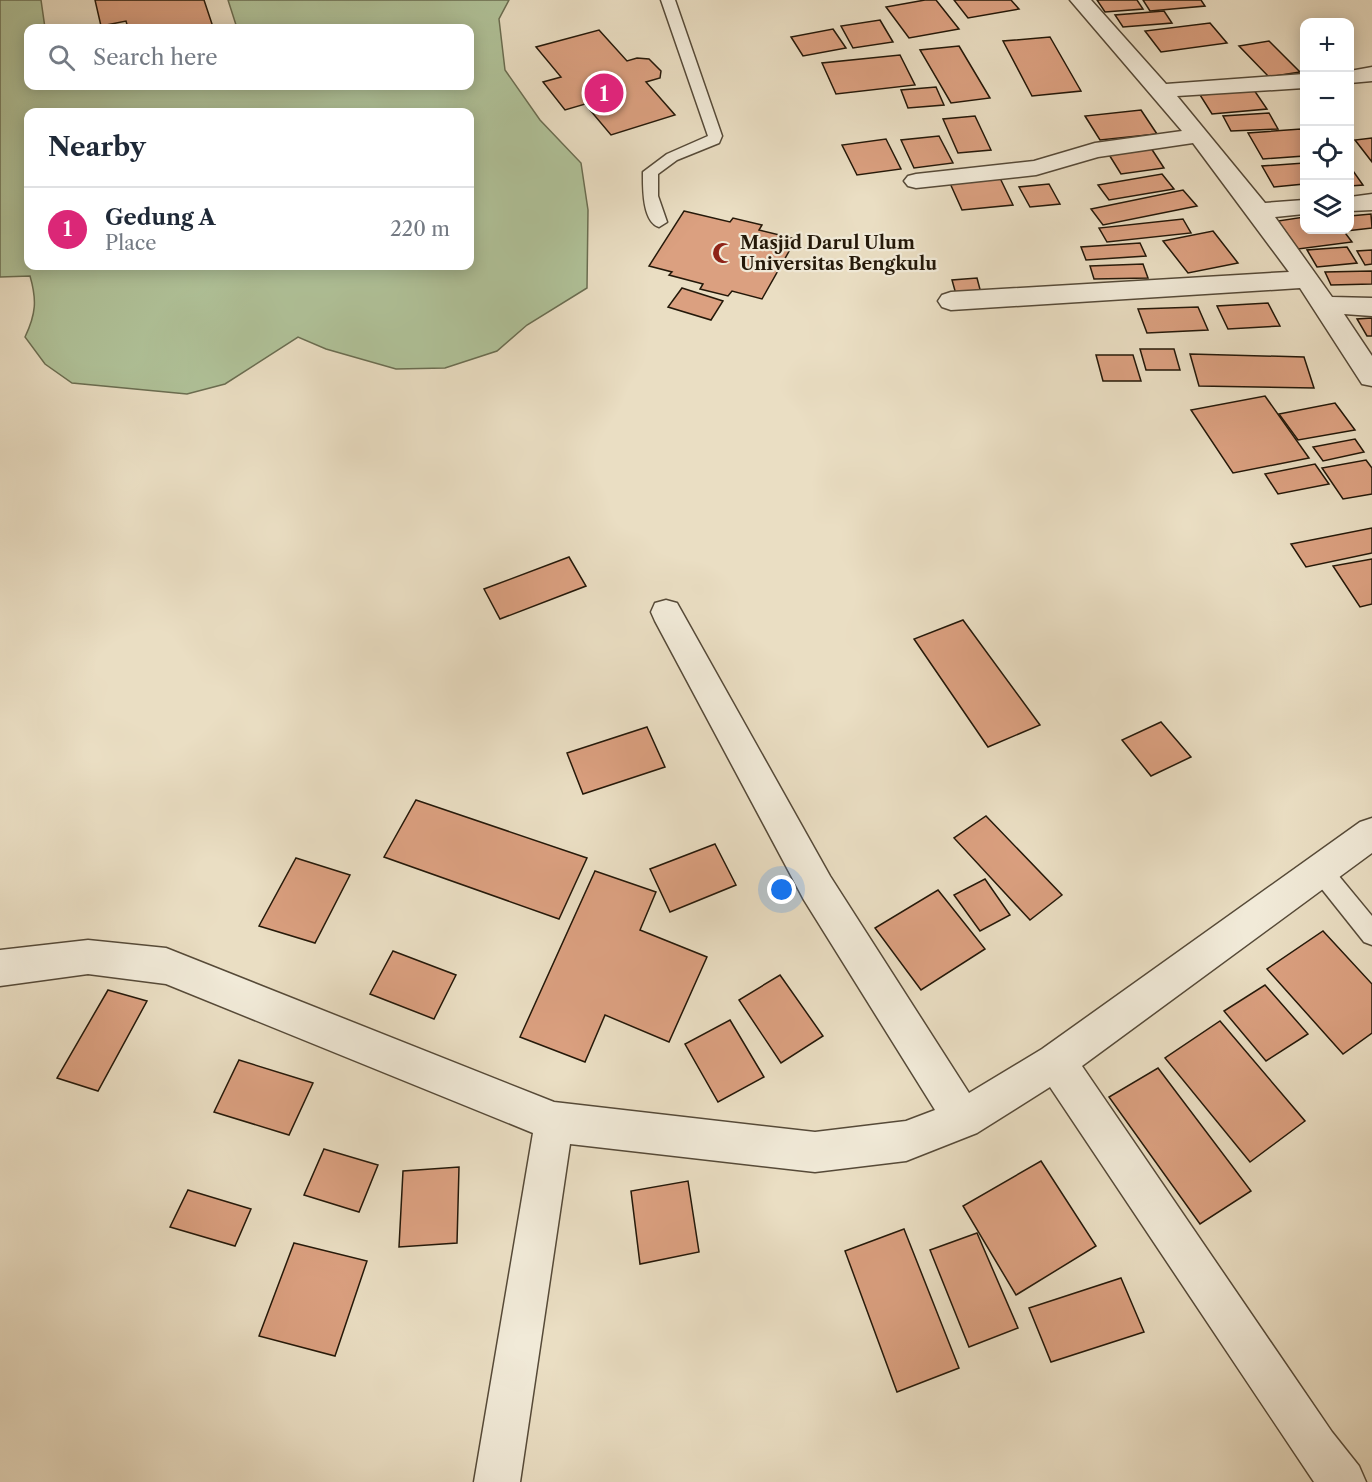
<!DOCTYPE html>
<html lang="en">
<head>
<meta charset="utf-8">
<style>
  :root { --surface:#fff; --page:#f6f6f7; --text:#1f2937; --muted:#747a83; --line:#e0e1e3; --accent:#db2777 }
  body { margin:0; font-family:"Libre Caslon Text",serif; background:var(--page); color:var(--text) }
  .controls { position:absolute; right:18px; top:18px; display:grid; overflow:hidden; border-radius:12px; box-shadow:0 3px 15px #0003 }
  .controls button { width:54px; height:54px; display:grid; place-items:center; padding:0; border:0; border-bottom:2px solid var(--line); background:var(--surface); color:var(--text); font:30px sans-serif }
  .you { position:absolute; left:782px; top:890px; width:21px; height:21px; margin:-15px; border:4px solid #fff; border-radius:50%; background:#1a73e8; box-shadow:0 0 0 9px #1a73e833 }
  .badge { display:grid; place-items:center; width:39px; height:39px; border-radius:50%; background:var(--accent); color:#fff; font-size:20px; font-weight:700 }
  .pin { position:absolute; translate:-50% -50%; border:3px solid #fff; box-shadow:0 2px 6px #0006 }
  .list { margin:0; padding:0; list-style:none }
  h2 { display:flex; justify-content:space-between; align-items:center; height:78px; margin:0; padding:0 24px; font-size:26px }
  h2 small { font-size:20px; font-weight:400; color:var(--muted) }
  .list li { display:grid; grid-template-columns:39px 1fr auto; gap:18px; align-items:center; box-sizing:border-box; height:84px; padding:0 24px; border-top:2px solid var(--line) }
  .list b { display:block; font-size:22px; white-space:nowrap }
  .list p { margin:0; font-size:20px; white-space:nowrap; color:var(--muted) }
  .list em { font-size:20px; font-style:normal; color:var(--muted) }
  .icon { flex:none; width:33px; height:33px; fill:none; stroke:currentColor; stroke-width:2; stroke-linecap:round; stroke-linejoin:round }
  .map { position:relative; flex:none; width:1372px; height:1482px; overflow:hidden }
  .search { position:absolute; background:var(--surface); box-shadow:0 3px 15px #0003; left:24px; top:24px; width:450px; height:66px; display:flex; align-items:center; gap:15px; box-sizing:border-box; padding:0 21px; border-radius:12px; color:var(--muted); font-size:22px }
  .panel { position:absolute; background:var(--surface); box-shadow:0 3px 15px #0003; left:24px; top:108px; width:450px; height:162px; border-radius:12px }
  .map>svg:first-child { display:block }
  .green { fill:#b0c299; stroke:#6a6d51; stroke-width:1.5; fill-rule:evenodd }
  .building { fill:#dba080; stroke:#241809; stroke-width:1.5 }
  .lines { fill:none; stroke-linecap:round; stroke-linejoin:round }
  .lane-casing { stroke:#564a38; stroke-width:3 }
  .street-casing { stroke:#564a38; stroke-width:3 }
  .lane { fill:#f1ead8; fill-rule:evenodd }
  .street { fill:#f1ead8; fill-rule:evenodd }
  .labels { text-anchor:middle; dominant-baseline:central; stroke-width:4.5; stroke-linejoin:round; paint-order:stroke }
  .far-poi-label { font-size:18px; font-weight:bold; fill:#241809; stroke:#f1ead8; text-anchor:start }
</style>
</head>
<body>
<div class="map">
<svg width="1372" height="1482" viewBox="0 0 1372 1482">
  <rect width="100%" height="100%" fill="#eadec3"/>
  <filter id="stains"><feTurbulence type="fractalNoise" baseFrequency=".00333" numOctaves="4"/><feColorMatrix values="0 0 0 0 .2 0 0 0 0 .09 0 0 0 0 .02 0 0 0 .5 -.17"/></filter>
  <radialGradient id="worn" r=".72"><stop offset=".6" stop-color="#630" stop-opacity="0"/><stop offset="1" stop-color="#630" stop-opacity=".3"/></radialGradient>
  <!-- green -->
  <path class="green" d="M0,0H41L45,28H28V86H470V28H237L228,0H509L499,19L505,70L540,120L581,163L588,210L587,288L527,325L497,351L445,368L396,369L326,349L298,337L225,384L187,394L72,383L45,364L25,337C36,314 37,300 30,276L0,277ZM28,112H470V266H28Z"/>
  <!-- building -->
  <g class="building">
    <polygon points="95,0 204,0 213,27 128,28 126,21 101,26"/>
    <polygon points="925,0 936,0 959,29 909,38 886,7"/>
    <polygon points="954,0 1011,0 1019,9 968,18"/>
    <polygon points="1097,0 1137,0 1143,9 1105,12"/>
    <polygon points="1143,0 1201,0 1205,6 1150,11"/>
    <polygon points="1164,11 1172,23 1123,27 1115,15"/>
    <polygon points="880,20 893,42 853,48 841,26"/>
    <polygon points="1210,23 1227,43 1161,52 1145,31"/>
    <polygon points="833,29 846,48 803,56 791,37"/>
    <polygon points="599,30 627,61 637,58 649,59 661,71 660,78 646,82 675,115 611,135 585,104 565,110 543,82 561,77 536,47"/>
    <polygon points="1050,37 1081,91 1032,96 1003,41"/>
    <polygon points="1269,41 1300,72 1269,77 1239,46"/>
    <polygon points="959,46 990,98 951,103 920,50"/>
    <polygon points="900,55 915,85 836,94 822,63"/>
    <polygon points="936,87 944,105 908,108 901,90"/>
    <polygon points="1254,90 1267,109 1212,114 1200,95"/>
    <polygon points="1141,110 1157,134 1100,140 1085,116"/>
    <polygon points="1269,113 1278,129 1231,131 1223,116"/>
    <polygon points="975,116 991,150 958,153 943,119"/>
    <polygon points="1301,129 1304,136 1304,156 1263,159 1248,133"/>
    <polygon points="939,136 953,163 914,168 901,140"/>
    <polygon points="1372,138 1372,162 1355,140"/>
    <polygon points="886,139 901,169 857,175 842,145"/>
    <polygon points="1151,148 1164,168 1121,174 1108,153"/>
    <polygon points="1304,163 1304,184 1274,187 1262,166"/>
    <polygon points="1350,168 1351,168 1363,185 1350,186"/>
    <polygon points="1162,174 1174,189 1109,200 1098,185"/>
    <polygon points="999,176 1013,205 962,210 949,181"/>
    <polygon points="1049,184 1060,204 1030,207 1019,187"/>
    <polygon points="1183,190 1197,206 1103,225 1091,209"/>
    <polygon points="684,211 730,222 733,218 762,225 759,230 796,239 762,299 732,291 728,296 700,289 703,284 669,275 672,272 649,266"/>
    <polygon points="1371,214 1372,228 1346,231 1345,230 1350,230 1350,216"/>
    <polygon points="1304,217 1304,230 1343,230 1352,242 1298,249 1278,221"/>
    <polygon points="1183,219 1191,233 1107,242 1099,228"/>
    <polygon points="1213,231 1238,263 1188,273 1163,241"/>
    <polygon points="1140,243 1146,256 1086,260 1081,247"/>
    <polygon points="1347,247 1357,263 1317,267 1307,250"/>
    <polygon points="1372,250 1372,264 1365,265 1357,251"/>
    <polygon points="1143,264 1148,278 1094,279 1090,266"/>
    <polygon points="1372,271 1372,284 1331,285 1325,272"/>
    <polygon points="977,278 982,297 957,298 952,280"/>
    <polygon points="682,288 723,301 711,320 668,307"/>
    <polygon points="1268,303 1280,326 1228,329 1217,306"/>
    <polygon points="1198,307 1208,330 1147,333 1138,309"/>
    <polygon points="1372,318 1372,336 1367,336 1357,319"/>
    <polygon points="1140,349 1174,349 1180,370 1146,370"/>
    <polygon points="1190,354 1304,357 1314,388 1199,386"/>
    <polygon points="1096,355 1133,355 1141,381 1103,381"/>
    <polygon points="1265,396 1309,458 1233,473 1191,410"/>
    <polygon points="1335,403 1355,430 1298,440 1279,414"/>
    <polygon points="1355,439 1364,452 1323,461 1313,447"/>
    <polygon points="1366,460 1372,468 1372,494 1343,499 1322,468"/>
    <polygon points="1315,464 1329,484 1278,494 1265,474"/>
    <polygon points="1372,528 1372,553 1306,567 1291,544"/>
    <polygon points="569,557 586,586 500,619 484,589"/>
    <polygon points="1372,559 1372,604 1360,607 1333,566"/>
    <polygon points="963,620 1040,725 988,747 914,639"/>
    <polygon points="1161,722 1191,757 1151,776 1122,740"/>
    <polygon points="647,727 665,767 583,794 567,753"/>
    <polygon points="416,800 587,858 559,919 384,857"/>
    <polygon points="986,816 1062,895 1030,920 954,838"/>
    <polygon points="715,844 736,885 670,912 650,869"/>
    <polygon points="296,858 350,875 315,943 259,926"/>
    <polygon points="595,871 656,892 640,930 707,957 669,1042 605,1015 585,1062 520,1037"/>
    <polygon points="985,879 1010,915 980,931 954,895"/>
    <polygon points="938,890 985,949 921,990 875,928"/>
    <polygon points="1323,931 1372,984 1372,1033 1343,1054 1267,969"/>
    <polygon points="393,951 456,975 434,1019 370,994"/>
    <polygon points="780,975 823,1036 781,1063 739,1000"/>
    <polygon points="1265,985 1308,1034 1266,1061 1224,1011"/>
    <polygon points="108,990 147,1001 98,1091 57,1078"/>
    <polygon points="730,1020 764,1077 718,1102 685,1044"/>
    <polygon points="1220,1021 1305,1121 1250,1162 1165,1058"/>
    <polygon points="239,1060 313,1083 289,1135 214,1112"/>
    <polygon points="1158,1068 1251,1191 1200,1224 1109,1097"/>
    <polygon points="324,1149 378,1165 359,1212 304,1195"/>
    <polygon points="1041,1161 1096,1246 1016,1295 963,1206"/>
    <polygon points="459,1167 457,1243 399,1247 403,1171"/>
    <polygon points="688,1181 699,1252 640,1264 631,1191"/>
    <polygon points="188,1190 251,1209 235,1246 170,1227"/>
    <polygon points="904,1229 959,1368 897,1392 845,1251"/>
    <polygon points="977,1233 1018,1328 969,1347 930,1250"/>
    <polygon points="294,1243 367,1261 335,1356 259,1336"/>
    <polygon points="1121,1278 1144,1332 1051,1362 1029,1308"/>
  </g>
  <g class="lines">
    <defs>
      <g id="lane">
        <path d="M661,0H675L722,136L719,143L677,160L658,174V196L667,222L659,227C642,222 643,186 643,172L667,154L708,136Z"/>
        <polygon points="1321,861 1329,864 1372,916 1372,945 1364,942 1313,878 1310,871 1313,864"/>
      </g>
      <g id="street">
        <polygon points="1070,0 1091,0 1166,84 1304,74 1304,88 1177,96 1265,203 1304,200 1304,214 1275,217 1332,297 1372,298 1372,316 1344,314 1372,356 1372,386 1362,384 1300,288 951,310 942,307 938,301 942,295 951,292 1289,272 1193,143 1098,157 1036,175 916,188 908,186 904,181 908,176 916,174 1034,161 1095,143 1182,131"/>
        <polygon points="1372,67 1372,81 1350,83 1350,71"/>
        <polygon points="1372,194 1372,210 1350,211 1350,197"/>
        <polygon points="666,600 677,603 830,876 969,1093 1042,1049 1360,822 1372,818 1372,853 1082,1066 1332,1432 1359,1466 1366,1482 1314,1482 1050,1087 977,1133 906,1161 815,1172 570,1144 520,1482 474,1482 533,1133 166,984 88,974 0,986 0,950 88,940 166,948 554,1102 815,1132 906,1121 935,1110 804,900 655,621 651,612 655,603"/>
      </g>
    </defs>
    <!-- lane casing -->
    <use href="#lane" class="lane-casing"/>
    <!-- street casing -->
    <use href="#street" class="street-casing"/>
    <!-- lane -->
    <use href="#lane" class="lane"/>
    <!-- street -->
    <use href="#street" class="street"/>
  </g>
  <!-- icons -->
  <defs>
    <symbol id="mosque-bare" viewBox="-9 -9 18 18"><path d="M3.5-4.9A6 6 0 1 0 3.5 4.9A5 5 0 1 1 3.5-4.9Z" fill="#8f2418" stroke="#f1ead8" stroke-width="2.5" paint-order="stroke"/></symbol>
  </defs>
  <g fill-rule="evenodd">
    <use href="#mosque-bare" x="708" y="238" width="30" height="30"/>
  </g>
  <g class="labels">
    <!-- far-poi labels -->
    <g class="far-poi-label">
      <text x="740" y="243">Masjid Darul Ulum<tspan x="740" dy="21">Universitas Bengkulu</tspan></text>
    </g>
  </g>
  <rect width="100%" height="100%" filter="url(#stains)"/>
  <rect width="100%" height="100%" fill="url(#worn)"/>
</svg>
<div class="controls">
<button>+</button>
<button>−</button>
<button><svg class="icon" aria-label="locate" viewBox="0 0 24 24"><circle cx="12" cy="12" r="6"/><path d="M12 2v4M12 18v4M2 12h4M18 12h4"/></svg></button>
<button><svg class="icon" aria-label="layers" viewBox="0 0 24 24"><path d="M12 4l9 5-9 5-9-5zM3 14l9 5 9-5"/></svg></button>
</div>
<div class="you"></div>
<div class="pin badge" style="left:604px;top:93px">1</div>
<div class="search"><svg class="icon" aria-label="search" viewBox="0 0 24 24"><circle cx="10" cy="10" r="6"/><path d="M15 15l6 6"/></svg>Search here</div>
<section class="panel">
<h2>Nearby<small></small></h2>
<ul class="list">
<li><span class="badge">1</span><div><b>Gedung A</b><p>Place</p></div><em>220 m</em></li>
</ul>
</section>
</div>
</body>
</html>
